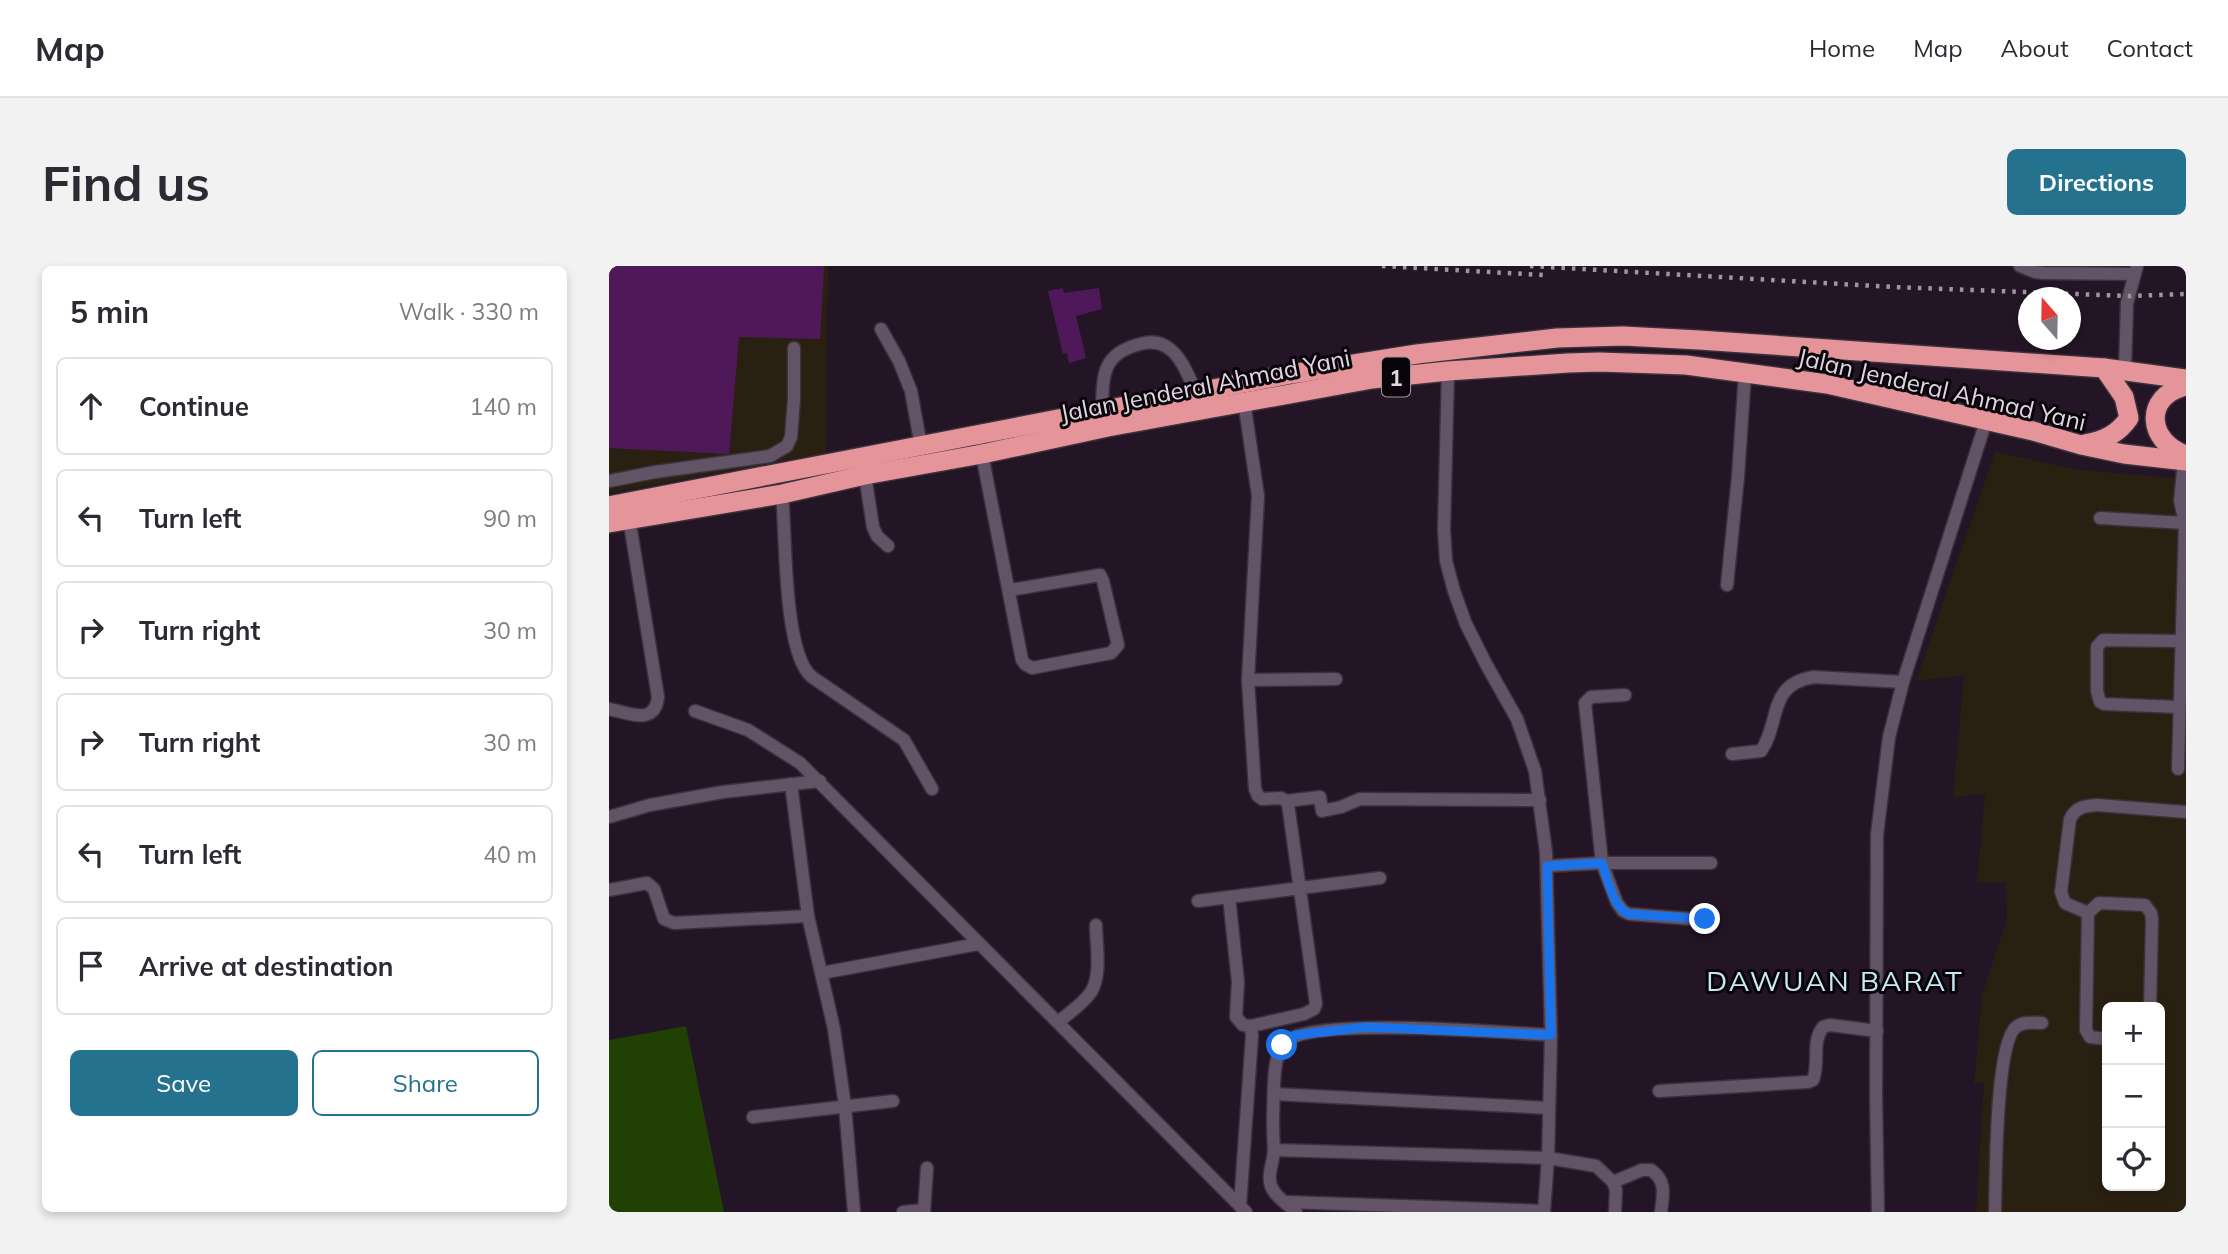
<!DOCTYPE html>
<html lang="en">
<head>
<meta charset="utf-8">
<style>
  :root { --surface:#fff; --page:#f2f2f3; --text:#2b2b33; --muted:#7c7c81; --line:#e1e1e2; --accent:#24728d }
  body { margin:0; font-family:Mulish,sans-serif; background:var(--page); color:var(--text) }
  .controls { position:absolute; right:21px; bottom:21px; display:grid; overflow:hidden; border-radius:10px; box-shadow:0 4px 10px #0003 }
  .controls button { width:63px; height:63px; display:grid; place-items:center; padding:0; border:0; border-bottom:2px solid var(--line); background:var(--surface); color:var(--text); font:35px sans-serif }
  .compass { position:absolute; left:1409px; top:21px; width:63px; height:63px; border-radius:50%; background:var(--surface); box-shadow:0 4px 10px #0003; rotate:340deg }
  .stop { position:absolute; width:21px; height:21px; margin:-16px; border:5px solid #1a73e8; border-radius:50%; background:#fff }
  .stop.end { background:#1a73e8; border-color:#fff; box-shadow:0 2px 7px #0008 }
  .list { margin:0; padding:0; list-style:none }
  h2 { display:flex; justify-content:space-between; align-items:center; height:91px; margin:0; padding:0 28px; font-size:30px }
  h2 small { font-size:23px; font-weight:400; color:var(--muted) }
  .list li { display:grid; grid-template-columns:46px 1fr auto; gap:21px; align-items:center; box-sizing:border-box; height:98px; margin:0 14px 14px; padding:0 14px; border:2px solid var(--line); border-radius:10px }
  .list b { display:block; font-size:26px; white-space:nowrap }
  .list em { font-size:23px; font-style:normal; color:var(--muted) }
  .actions { display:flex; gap:14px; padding:21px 28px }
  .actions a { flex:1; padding:16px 0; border:2px solid var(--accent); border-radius:10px; text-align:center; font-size:24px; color:var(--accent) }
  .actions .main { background:var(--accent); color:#fff }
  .icon { flex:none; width:38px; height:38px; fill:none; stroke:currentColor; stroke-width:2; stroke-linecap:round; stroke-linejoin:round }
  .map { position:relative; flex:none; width:1577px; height:946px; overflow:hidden; border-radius:10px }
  header { display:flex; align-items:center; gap:42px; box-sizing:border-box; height:98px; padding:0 35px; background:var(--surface); border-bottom:2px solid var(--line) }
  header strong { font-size:33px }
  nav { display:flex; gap:38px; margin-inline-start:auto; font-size:24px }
  .intro { display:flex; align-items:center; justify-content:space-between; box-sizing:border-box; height:168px; padding:0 42px }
  h1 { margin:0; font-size:49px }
  .button { padding:18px 32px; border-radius:10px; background:var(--accent); color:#fff; font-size:24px; font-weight:700 }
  main { display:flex; gap:42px; padding:0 42px }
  aside { flex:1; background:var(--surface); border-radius:10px; box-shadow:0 4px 10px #0003 }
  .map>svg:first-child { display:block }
  .industrial { fill:#2a2011; fill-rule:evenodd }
  .green { fill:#214003 }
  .building { fill:#4f1959 }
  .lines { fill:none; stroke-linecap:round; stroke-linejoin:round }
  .minor-casing { stroke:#3b313d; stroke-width:15 }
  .highway-casing { stroke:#3b313d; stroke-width:22 }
  .minor { stroke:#635366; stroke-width:12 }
  .highway { stroke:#e59499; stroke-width:19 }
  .rail { stroke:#a095a2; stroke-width:4.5; stroke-dasharray:3.5 7; stroke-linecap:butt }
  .route { stroke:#1a73e8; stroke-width:9 }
  .labels { text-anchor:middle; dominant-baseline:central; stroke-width:6; stroke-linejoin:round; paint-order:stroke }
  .shield { fill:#09040a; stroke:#a097a1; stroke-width:2 }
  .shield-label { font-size:23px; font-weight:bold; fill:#e0d6e2 }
  .street-label { font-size:24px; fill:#e0d6e2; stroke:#09040a }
  .quarter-label { font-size:28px; letter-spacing:2px; fill:#c7e9f7; stroke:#09040a }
</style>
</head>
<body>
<header>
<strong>Map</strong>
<nav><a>Home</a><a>Map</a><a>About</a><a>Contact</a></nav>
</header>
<div class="intro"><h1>Find us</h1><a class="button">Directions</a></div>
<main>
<aside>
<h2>5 min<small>Walk · 330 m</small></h2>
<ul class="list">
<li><svg class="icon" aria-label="ahead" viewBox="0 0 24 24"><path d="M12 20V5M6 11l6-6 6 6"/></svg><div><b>Continue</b></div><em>140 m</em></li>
<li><svg class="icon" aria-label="left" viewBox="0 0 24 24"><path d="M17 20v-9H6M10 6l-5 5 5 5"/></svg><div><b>Turn left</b></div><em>90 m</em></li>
<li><svg class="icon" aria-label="right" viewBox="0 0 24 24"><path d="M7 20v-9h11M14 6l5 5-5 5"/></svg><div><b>Turn right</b></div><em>30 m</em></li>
<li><svg class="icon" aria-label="right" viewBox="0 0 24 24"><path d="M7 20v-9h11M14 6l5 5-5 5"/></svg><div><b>Turn right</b></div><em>30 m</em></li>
<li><svg class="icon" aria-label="left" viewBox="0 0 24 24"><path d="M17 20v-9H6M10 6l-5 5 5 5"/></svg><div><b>Turn left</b></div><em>40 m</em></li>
<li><svg class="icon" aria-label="arrive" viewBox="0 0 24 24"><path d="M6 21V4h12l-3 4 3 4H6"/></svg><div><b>Arrive at destination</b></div></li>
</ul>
<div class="actions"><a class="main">Save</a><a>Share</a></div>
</aside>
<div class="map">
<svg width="1577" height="946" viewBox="0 0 1577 946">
  <rect width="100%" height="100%" fill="#231525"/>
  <!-- industrial -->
  <g class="industrial">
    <polygon points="0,0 219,0 217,187 0,227"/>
    <path d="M1386,186L1470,204L1577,213V946H1367L1375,817L1365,818L1373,729L1398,653L1397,617L1368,616L1376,528L1344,531L1355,409L1307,415ZM1498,741H1551V920H1498Z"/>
  </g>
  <!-- green -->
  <polygon class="green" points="77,760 115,946 0,946 0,774"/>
  <!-- building -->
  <g class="building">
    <polygon points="0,0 215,0 211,73 130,71 120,188 0,182"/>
    <polygon points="454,22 455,27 490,22 493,43 467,50 477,92 460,97 458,87 454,88 439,25"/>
  </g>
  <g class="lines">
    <defs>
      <g id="minor">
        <polyline points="1411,0 1426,6 1435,7 1526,8"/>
        <polyline points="272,63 290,95 302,125 312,180"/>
        <polyline points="1516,104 1518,37 1528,0"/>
        <polyline points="839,105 835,264 837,295 845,325 857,358 877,398 908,453 926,505 937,586 942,769 939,892 935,946"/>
        <polyline points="635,135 649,230 639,414 646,523 649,530 653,533 672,532 677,535 711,531 713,545 732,541 751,533 931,534"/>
        <path d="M493,145C494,110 492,88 531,78C542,75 553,76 562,84C574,94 580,112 587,126"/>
        <polyline points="372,183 413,394 416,398 423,402 502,387 509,379 494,315 491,309 401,324"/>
        <polyline points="256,209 264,261 268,270 279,280"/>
        <polyline points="0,215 46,206 161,190 178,180 182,171 185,133 185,82"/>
        <path d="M173,228C177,266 174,388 203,411L295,474L323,523"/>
        <polyline points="1491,252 1576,257"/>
        <polyline points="1118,319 1129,211 1136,107"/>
        <polyline points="639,414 727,413"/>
        <polyline points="1016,429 982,431 976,437 993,597 1008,637 1014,645 1020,648 1096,654"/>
        <polyline points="1570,441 1495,438 1491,436 1488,425 1488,381 1494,374 1572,375"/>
        <path d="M0,443C20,447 46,460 49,431L20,252"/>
        <polyline points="86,445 139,464 191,497 637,946"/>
        <path d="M1123,488L1152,485C1172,456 1158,418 1205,411L1294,416"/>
        <polyline points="1569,503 1576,257 1571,235 1575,195"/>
        <polyline points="182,518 199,650 225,763 236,840 245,946"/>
        <polyline points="0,551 41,539 114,526 211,515"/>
        <polyline points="938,600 993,597 1102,597"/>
        <polyline points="0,624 38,617 45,623 55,653 65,657 199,650"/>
        <polyline points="620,631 629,716 627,751 634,759 642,760 643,770 631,940"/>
        <polyline points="589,635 771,612"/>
        <path d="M1479,647L1456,637L1452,626L1461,553C1467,541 1475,540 1488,539L1577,546"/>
        <polyline points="213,707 369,678"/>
        <path d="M449,756C460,747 474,738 482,726C493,709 487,678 487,659"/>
        <polyline points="642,760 695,748 705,743 707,738 679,538 677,535"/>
        <polyline points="1498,773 1481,771 1477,764 1479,647 1490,637 1536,639 1542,647 1543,654 1541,741"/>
        <path d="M1050,825L1199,816L1204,814C1211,797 1202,776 1214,761L1221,759L1268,765"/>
        <polyline points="665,828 940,842"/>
        <polyline points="144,851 284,835"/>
        <polyline points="665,884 939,892 987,900 1004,916 1007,924 1006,946"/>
        <path d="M1004,916L1033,904H1042C1058,915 1054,929 1052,946"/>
        <polyline points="678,936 935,945"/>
        <polyline points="294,946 315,944"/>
        <polyline points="315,946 318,902"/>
        <path d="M687,946C680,939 669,933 664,924C656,911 665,897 665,883C664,872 664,862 664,851C665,832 663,793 674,778C695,749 900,767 942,769"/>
        <polyline points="1269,946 1267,830 1268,569 1280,471 1294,416 1377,155"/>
        <path d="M1386,946C1387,914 1386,779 1407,761C1415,755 1424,757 1433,757"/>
      </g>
      <g id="highway">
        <path d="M1577,120C1534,130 1538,176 1577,189"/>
        <path d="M1476,178C1495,175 1509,168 1520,152L1515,131L1495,102"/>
        <polyline points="0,240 682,108 808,88 948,72 1014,70 1090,74 1495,102 1577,113"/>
        <polyline points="0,257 173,228 256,209 373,188 499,161 763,113 839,105 959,97 990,96 1077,99 1218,118 1424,165 1472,179 1515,188 1577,195"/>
      </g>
    </defs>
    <!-- minor casing -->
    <use href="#minor" class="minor-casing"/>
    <!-- highway casing -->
    <use href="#highway" class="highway-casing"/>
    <!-- minor -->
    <use href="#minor" class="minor"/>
    <!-- highway -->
    <use href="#highway" class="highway"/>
    <!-- rail -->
    <g class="rail">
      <polyline points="773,0 934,9"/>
      <polyline points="921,0 1284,21 1519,30 1577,28"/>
    </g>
  </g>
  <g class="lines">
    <!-- route -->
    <path class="route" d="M673,779L679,772L687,769L757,761L942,769L938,600L993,597C998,611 1004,642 1020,648L1096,653"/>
  </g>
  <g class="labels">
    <!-- shield labels -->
    <rect class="shield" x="773" y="91.5" width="28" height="39" rx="5"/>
    <g class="shield-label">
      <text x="787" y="111">1</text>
    </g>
    <!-- street labels -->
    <g class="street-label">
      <text transform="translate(596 119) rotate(-11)">Jalan Jenderal Ahmad Yani</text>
      <text transform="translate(1333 123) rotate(13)">Jalan Jenderal Ahmad Yani</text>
    </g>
    <!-- quarter labels -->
    <g class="quarter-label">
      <text x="1226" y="714">DAWUAN BARAT</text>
    </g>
  </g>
</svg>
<div class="controls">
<button>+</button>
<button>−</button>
<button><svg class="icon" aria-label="locate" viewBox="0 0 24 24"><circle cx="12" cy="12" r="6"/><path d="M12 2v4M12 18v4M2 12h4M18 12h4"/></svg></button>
</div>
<svg class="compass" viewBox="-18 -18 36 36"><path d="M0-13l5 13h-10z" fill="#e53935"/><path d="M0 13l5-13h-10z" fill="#7c7c81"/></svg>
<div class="stop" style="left:673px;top:779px"></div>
<div class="stop end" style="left:1096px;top:653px"></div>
</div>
</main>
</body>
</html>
